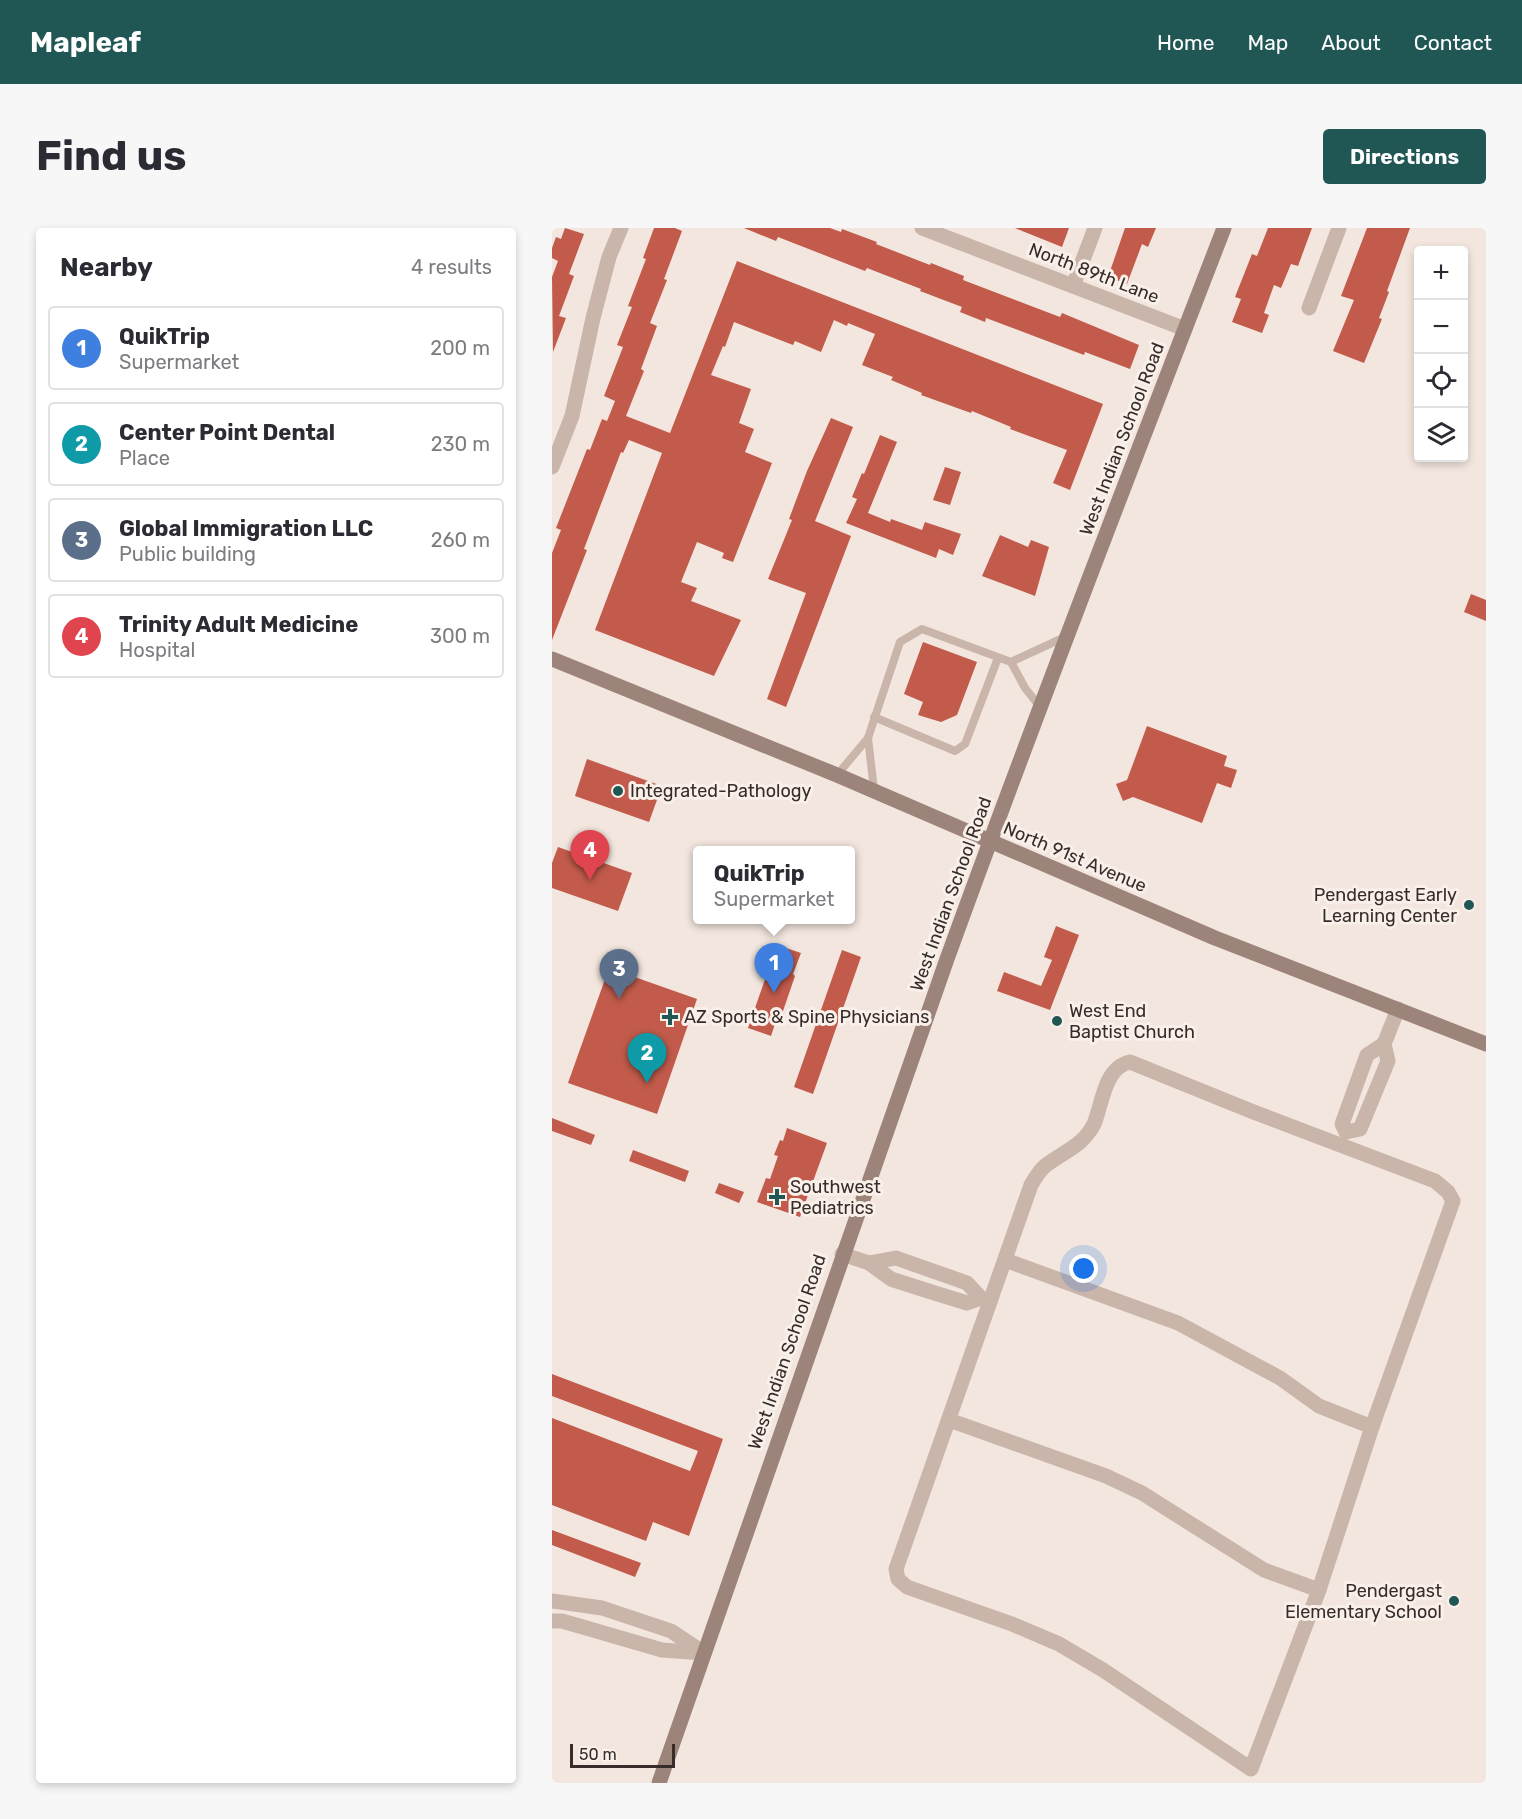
<!DOCTYPE html>
<html lang="en">
<head>
<meta charset="utf-8">
<style>
  :root { --surface:#fff; --page:#f7f7f7; --text:#2b2b33; --muted:#7c7c81; --line:#e1e1e2; --accent:#205755 }
  body { margin:0; font-family:Rubik,sans-serif; background:var(--page); color:var(--text) }
  .controls { position:absolute; right:18px; top:18px; display:grid; overflow:hidden; border-radius:6px; box-shadow:0 3px 9px #0003 }
  .controls button { width:54px; height:54px; display:grid; place-items:center; padding:0; border:0; border-bottom:2px solid var(--line); background:var(--surface); color:var(--text); font:30px sans-serif }
  .scale { position:absolute; left:18px; bottom:15px; width:105px; box-sizing:border-box; padding-left:6px; border:3px solid #372c29; border-top:0; font-size:16px; line-height:21px; white-space:nowrap; color:#372c29; -webkit-text-stroke:4px #f9f0ea; paint-order:stroke }
  .you { position:absolute; left:532px; top:1041px; width:21px; height:21px; margin:-15px; border:4px solid #fff; border-radius:50%; background:#1a73e8; box-shadow:0 0 0 9px #1a73e833 }
  .badge { display:grid; place-items:center; width:39px; height:39px; border-radius:50%; background:var(--accent); color:#fff; font-size:20px; font-weight:700 }
  .pin { position:absolute; translate:-50% -50px; filter:drop-shadow(0 2px 3px #0008) }
  .pin::after { content:''; position:absolute; top:32px; width:21px; height:18px; background:inherit; clip-path:polygon(0 0,100% 0,50% 100%) }
  .popup { position:absolute; left:141px; top:618px; width:162px; height:78px; box-sizing:border-box; display:grid; place-content:center; border-radius:6px; background:var(--surface); filter:drop-shadow(0 2px 4px #0005); font-size:20px; white-space:nowrap; color:var(--muted) }
  .popup b { font-size:22px; color:var(--text) }
  .popup::after { content:''; position:absolute; left:50%; top:100%; margin-left:-12px; border:12px solid transparent; border-top-color:var(--surface) }
  .list { margin:0; padding:0; list-style:none }
  h2 { display:flex; justify-content:space-between; align-items:center; height:78px; margin:0; padding:0 24px; font-size:26px }
  h2 small { font-size:20px; font-weight:400; color:var(--muted) }
  .list li { display:grid; grid-template-columns:39px 1fr auto; gap:18px; align-items:center; box-sizing:border-box; height:84px; margin:0 12px 12px; padding:0 12px; border:2px solid var(--line); border-radius:6px }
  .list b { display:block; font-size:22px; white-space:nowrap }
  .list p { margin:0; font-size:20px; white-space:nowrap; color:var(--muted) }
  .list em { font-size:20px; font-style:normal; color:var(--muted) }
  .icon { flex:none; width:33px; height:33px; fill:none; stroke:currentColor; stroke-width:2; stroke-linecap:round; stroke-linejoin:round }
  .map { position:relative; flex:none; width:934px; height:1555px; overflow:hidden; border-radius:6px }
  header { display:flex; align-items:center; gap:36px; box-sizing:border-box; height:84px; padding:0 30px; background:var(--accent); color:#fff }
  header strong { font-size:28px }
  nav { display:flex; gap:33px; margin-inline-start:auto; font-size:21px }
  .intro { display:flex; align-items:center; justify-content:space-between; box-sizing:border-box; height:144px; padding:0 36px }
  h1 { margin:0; font-size:42px }
  .button { padding:15px 27px; border-radius:6px; background:var(--accent); color:#fff; font-size:21px; font-weight:700 }
  main { display:flex; gap:36px; padding:0 36px }
  aside { flex:1; background:var(--surface); border-radius:6px; box-shadow:0 3px 9px #0003 }
  .map>svg:first-child { display:block }
  .building { fill:#c25b4b }
  .lines { fill:none; stroke-linecap:round; stroke-linejoin:round }
  .lane { stroke:#c9b5aa; stroke-width:8 }
  .street { stroke:#c9b5aa; stroke-width:15 }
  .secondary { stroke:#9d847b; stroke-width:15 }
  .poi-dot { fill:#205755; stroke:#f9f0ea; stroke-width:2 }
  .labels { text-anchor:middle; dominant-baseline:central; stroke-width:6; stroke-linejoin:round; paint-order:stroke }
  .street-label { font-size:18px; fill:#372c29; stroke:#f9f0ea }
  .poi-label { font-size:18px; fill:#372c29; stroke:#f9f0ea; text-anchor:start }
</style>
</head>
<body>
<header>
<strong>Mapleaf</strong>
<nav><a>Home</a><a>Map</a><a>About</a><a>Contact</a></nav>
</header>
<div class="intro"><h1>Find us</h1><a class="button">Directions</a></div>
<main>
<aside>
<h2>Nearby<small>4 results</small></h2>
<ul class="list">
<li><span class="badge" style="background:#3f7fe0">1</span><div><b>QuikTrip</b><p>Supermarket</p></div><em>200 m</em></li>
<li><span class="badge" style="background:#0f9aa8">2</span><div><b>Center Point Dental</b><p>Place</p></div><em>230 m</em></li>
<li><span class="badge" style="background:#5c6f8a">3</span><div><b>Global Immigration LLC</b><p>Public building</p></div><em>260 m</em></li>
<li><span class="badge" style="background:#e0444e">4</span><div><b>Trinity Adult Medicine</b><p>Hospital</p></div><em>300 m</em></li>
</ul>
</aside>
<div class="map">
<svg width="934" height="1555" viewBox="0 0 934 1555">
  <rect width="100%" height="100%" fill="#f2e6de"/>
  <!-- building -->
  <g class="building">
    <polygon points="13,0 32,6 17,46 22,48 7,88 14,90 1,124 0,49 6,33 0,30 0,20 4,9 9,11"/>
    <polygon points="102,0 123,0 130,3 112,51 115,52 98,95 105,98 89,141 92,143 74,188 118,205 185,33 551,176 518,262 501,255 515,222 458,201 459,199 420,183 419,185 369,167 370,165 339,152 341,149 310,137 323,106 296,95 295,98 282,92 269,124 243,113 241,117 182,94 173,119 171,118 159,147 199,161 187,195 202,201 193,224 220,235 181,334 170,330 172,325 145,314 129,354 145,360 139,373 189,392 162,448 43,402 110,225 77,212 71,225 69,224 49,276 32,321 35,322 0,412 0,325 9,302 4,300 35,221 38,222 50,191 55,193 63,173 52,168 71,119 65,117 80,79 76,78 94,31 91,30"/>
    <polygon points="192,0 278,0 289,4 290,1 325,14 324,16 378,37 379,35 412,48 411,52 508,89 510,85 587,117 578,141 533,124 532,127 434,90 433,94 408,84 410,79 368,63 369,61 315,40 313,43 226,9 224,13"/>
    <polygon points="463,0 517,0 510,19"/>
    <polygon points="573,0 604,0 596,19 590,16 575,56 556,49"/>
    <polygon points="716,0 760,0 746,38 739,36 729,60 722,57 712,85 717,87 710,105 680,94 689,71 683,69 700,26 705,28"/>
    <polygon points="815,0 858,0 835,63 837,64 827,90 830,91 812,135 781,123 802,72 789,68"/>
    <polygon points="279,190 301,199 263,293 299,308 234,479 215,471 254,365 216,351 240,292 237,291 255,243"/>
    <polygon points="328,207 345,214 316,285 338,294 339,291 370,302 373,294 409,306 401,327 387,321 384,330 294,295 305,271 300,269 310,245 312,246"/>
    <polygon points="393,239 409,244 398,277 381,272"/>
    <polygon points="448,307 476,319 479,312 497,319 483,368 430,348"/>
    <polygon points="919,366 934,372 934,393 912,384"/>
    <polygon points="371,414 425,434 405,487 389,494 366,487 371,474 352,466"/>
    <polygon points="595,498 675,528 672,538 685,542 679,560 665,555 650,595 581,569 571,573 564,556 575,552"/>
    <polygon points="35,531 110,558 97,594 23,568"/>
    <polygon points="6,619 80,645 66,683 0,660 0,635"/>
    <polygon points="504,698 527,707 498,782 445,763 452,744 489,758 500,732 492,729"/>
    <polygon points="225,717 249,725 241,746 243,748 231,783 227,784 219,808 196,800"/>
    <polygon points="290,722 309,729 261,866 242,859"/>
    <polygon points="57,740 145,771 105,886 16,855"/>
    <polygon points="0,890 43,907 39,917 0,903"/>
    <polygon points="235,900 275,915 248,989 205,974 214,950 218,951 226,928 222,927 228,912 231,913"/>
    <polygon points="81,922 137,943 133,954 77,933"/>
    <polygon points="167,955 192,964 187,975 163,965"/>
    <polygon points="0,1146 171,1211 137,1308 101,1294 94,1313 0,1277 0,1190 138,1243 146,1223 0,1168"/>
    <polygon points="0,1302 89,1335 83,1349 0,1317"/>
  </g>
  <g class="lines">
    <!-- lane -->
    <g class="lane">
      <polyline points="459,434 473,460 489,480"/>
      <polyline points="322,489 403,523 413,516 446,430"/>
      <polyline points="316,510 322,562"/>
      <polyline points="285,547 316,510 348,414 370,401 459,434 513,409"/>
    </g>
    <!-- street -->
    <g class="street">
      <polyline points="370,0 633,101"/>
      <polyline points="521,58 543,0"/>
      <polyline points="757,80 787,0"/>
      <polyline points="0,239 20,188 41,90 57,29 69,0"/>
      <path d="M578,834L699,883L883,953L896,964L901,973L820,1199L767,1362L699,1541L551,1442L507,1416L460,1396L355,1359L346,1351L344,1341L479,957C483,950 487,943 493,938C511,924 531,918 542,896C551,874 552,840 578,834Z"/>
      <polyline points="794,904 808,901 836,833 832,816 846,781"/>
      <polyline points="794,904 790,896 815,827 832,816"/>
      <polyline points="290,1026 317,1035 339,1051 373,1062 415,1075 429,1070"/>
      <polyline points="453,1032 626,1095 728,1150 767,1178 820,1199"/>
      <polyline points="317,1035 344,1030 415,1055 429,1070 438,1073"/>
      <polyline points="397,1192 554,1248 590,1265 712,1342 767,1362"/>
      <polyline points="0,1373 50,1380 119,1403 152,1425"/>
      <polyline points="0,1393 10,1393 110,1422 152,1425"/>
    </g>
    <!-- secondary -->
    <g class="secondary">
      <polyline points="0,431 285,547 663,710 934,816"/>
      <path d="M107,1555C202,1280 297,1005 395,731C484,486 578,243 672,0"/>
    </g>
  </g>
  <!-- markers -->
  <g class="poi-dot">
    <circle cx="66" cy="563" r="6"/>
    <circle cx="917" cy="677" r="6"/>
    <path d="M115 780h6v6h6v6h-6v6h-6v-6h-6v-6h6z"/>
    <circle cx="505" cy="793" r="6"/>
    <path d="M222 960h6v6h6v6h-6v6h-6v-6h-6v-6h6z"/>
    <circle cx="902" cy="1373" r="6"/>
  </g>
  <g class="labels">
    <!-- street labels -->
    <g class="street-label">
      <text transform="translate(542 45) rotate(21)">North 89th Lane</text>
      <text transform="translate(570 211) rotate(-69)">West Indian School Road</text>
      <text transform="translate(523 629) rotate(23)">North 91st Avenue</text>
      <text transform="translate(399 666) rotate(-70)">West Indian School Road</text>
      <text transform="translate(235 1124) rotate(-71)">West Indian School Road</text>
    </g>
    <!-- poi labels -->
    <g class="poi-label">
      <text x="78" y="563">Integrated-Pathology</text>
      <text x="905" y="667" text-anchor="end">Pendergast Early<tspan x="905" dy="21">Learning Center</tspan></text>
      <text x="517" y="783">West End<tspan x="517" dy="21">Baptist Church</tspan></text>
      <text x="132" y="789">AZ Sports &amp; Spine Physicians</text>
      <text x="238" y="959">Southwest<tspan x="238" dy="21">Pediatrics</tspan></text>
      <text x="890" y="1363" text-anchor="end">Pendergast<tspan x="890" dy="21">Elementary School</tspan></text>
    </g>
  </g>
</svg>
<div class="controls">
<button>+</button>
<button>−</button>
<button><svg class="icon" aria-label="locate" viewBox="0 0 24 24"><circle cx="12" cy="12" r="6"/><path d="M12 2v4M12 18v4M2 12h4M18 12h4"/></svg></button>
<button><svg class="icon" aria-label="layers" viewBox="0 0 24 24"><path d="M12 4l9 5-9 5-9-5zM3 14l9 5 9-5"/></svg></button>
</div>
<div class="scale">50 m</div>
<div class="you"></div>
<div class="pin badge" style="left:222px;top:765px;background:#3f7fe0">1</div>
<div class="popup"><b>QuikTrip</b>Supermarket</div>
<div class="pin badge" style="left:95px;top:855px;background:#0f9aa8">2</div>
<div class="pin badge" style="left:67px;top:771px;background:#5c6f8a">3</div>
<div class="pin badge" style="left:38px;top:652px;background:#e0444e">4</div>
</div>
</main>
</body>
</html>
